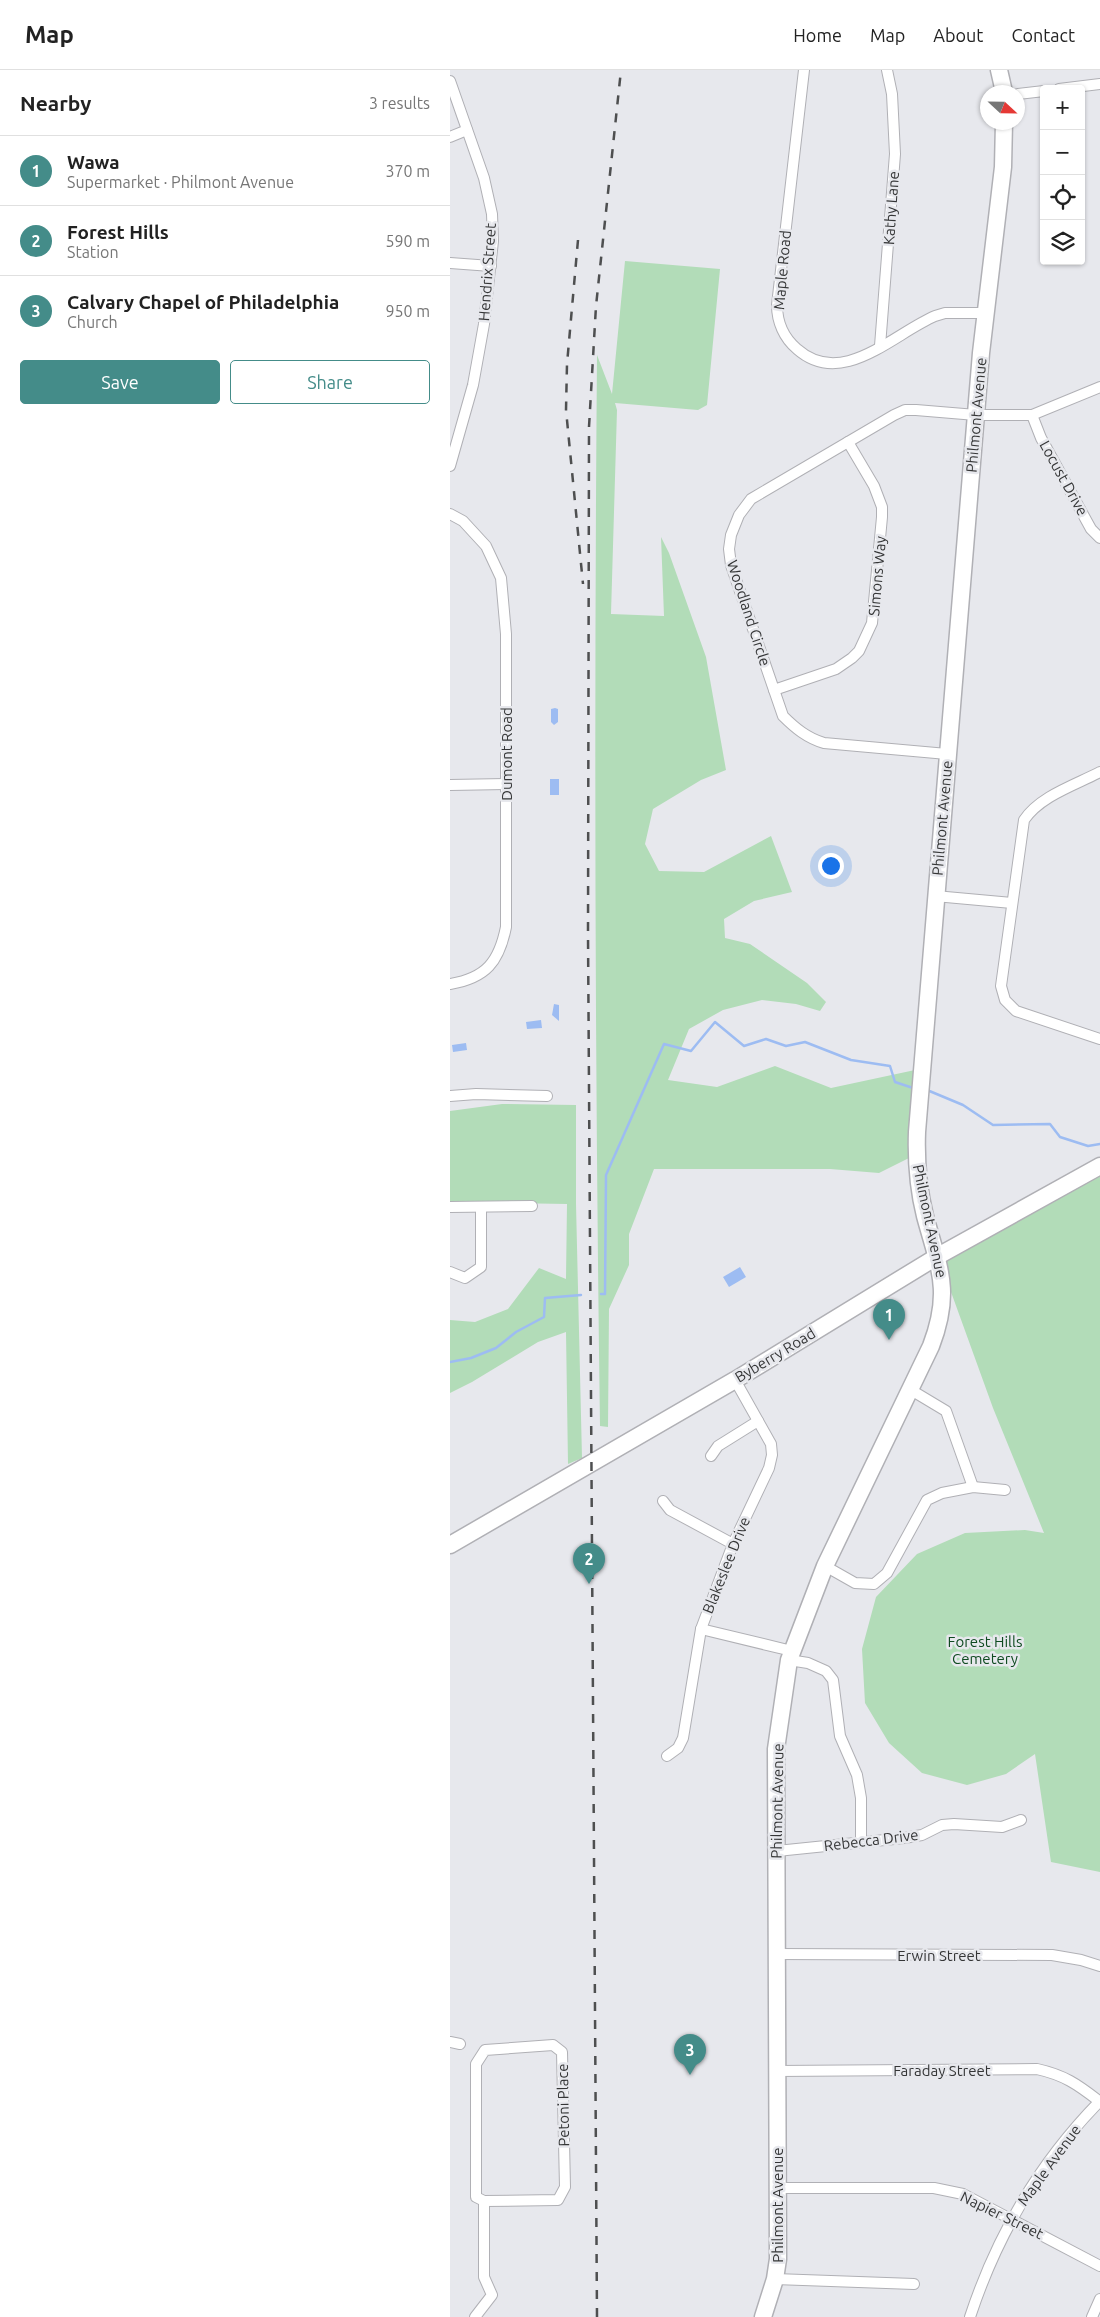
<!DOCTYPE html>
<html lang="en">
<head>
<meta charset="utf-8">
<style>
  :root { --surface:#fff; --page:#f2f2f2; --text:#222; --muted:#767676; --line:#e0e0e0; --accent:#448c89 }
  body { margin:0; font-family:Ubuntu,sans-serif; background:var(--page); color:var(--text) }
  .controls { position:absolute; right:15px; top:15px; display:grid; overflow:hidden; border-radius:5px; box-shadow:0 1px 4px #0004 }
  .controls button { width:45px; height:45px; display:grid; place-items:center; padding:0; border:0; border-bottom:1px solid var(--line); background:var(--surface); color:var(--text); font:25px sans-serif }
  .compass { position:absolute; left:530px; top:15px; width:45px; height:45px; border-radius:50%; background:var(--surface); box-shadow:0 1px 4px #0004; rotate:112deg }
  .you { position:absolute; left:380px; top:795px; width:18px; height:18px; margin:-12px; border:4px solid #fff; border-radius:50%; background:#1a73e8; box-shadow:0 0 0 8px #1a73e833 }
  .badge { display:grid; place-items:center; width:32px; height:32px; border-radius:50%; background:var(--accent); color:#fff; font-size:16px; font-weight:700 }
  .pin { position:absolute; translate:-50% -41px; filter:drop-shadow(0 1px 2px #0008) }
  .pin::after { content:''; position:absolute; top:26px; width:18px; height:15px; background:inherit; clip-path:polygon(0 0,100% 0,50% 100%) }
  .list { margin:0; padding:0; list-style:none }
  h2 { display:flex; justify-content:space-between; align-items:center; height:65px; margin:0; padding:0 20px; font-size:21px }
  h2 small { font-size:16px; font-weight:400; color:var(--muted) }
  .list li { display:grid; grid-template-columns:32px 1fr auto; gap:15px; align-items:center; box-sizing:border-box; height:70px; padding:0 20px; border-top:1px solid var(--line) }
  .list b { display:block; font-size:19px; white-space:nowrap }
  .list p { margin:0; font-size:16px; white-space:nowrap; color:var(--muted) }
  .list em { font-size:16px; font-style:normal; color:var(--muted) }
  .actions { display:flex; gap:10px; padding:15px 20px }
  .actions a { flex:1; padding:11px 0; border:1px solid var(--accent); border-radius:5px; text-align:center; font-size:18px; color:var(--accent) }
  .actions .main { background:var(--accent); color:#fff }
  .icon { flex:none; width:28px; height:28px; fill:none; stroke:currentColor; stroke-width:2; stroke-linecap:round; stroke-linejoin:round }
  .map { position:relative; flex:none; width:650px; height:2247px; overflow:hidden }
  header { display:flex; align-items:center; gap:30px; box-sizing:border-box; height:70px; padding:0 25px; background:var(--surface); border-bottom:1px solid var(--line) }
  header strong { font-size:24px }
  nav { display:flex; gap:28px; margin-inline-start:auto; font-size:18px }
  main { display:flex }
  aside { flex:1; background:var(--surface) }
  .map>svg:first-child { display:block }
  .green { fill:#b2dcb8 }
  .water { fill:#9dbcf2 }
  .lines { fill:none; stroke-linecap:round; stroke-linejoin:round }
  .stream { stroke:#9dbcf2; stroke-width:2.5 }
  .street-casing { stroke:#b0b0b5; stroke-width:12 }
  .primary-casing { stroke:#b0b0b5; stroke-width:19 }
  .street { stroke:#fff; stroke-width:10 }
  .primary { stroke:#fff; stroke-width:16 }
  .rail { stroke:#4e4f50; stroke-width:2.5; stroke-dasharray:9 9; stroke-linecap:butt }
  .labels { text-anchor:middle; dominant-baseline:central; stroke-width:5; stroke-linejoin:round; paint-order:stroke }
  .street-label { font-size:15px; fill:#353637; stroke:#e7e8ed }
  .park-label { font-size:15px; fill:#0f4b21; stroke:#e7e8ed }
</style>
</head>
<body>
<header>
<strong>Map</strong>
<nav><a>Home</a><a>Map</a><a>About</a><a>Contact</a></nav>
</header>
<main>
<aside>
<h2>Nearby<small>3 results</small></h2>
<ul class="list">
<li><span class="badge">1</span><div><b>Wawa</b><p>Supermarket · Philmont Avenue</p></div><em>370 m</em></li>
<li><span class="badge">2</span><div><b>Forest Hills</b><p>Station</p></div><em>590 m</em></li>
<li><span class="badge">3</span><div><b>Calvary Chapel of Philadelphia</b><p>Church</p></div><em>950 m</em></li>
</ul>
<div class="actions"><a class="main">Save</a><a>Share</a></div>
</aside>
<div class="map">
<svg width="650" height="2247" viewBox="0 0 650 2247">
  <rect width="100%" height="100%" fill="#e7e8ed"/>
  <!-- green -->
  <g class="green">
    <path d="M175,191L270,199L257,335L248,340L165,333L167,340L161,544L214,546L211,467L219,483L256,587L276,700L251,710L203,739L195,774L209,801L254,802L321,766L342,822L304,831L274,849L275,868L300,874L357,913L376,932L370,941L346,934L312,930L273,940L239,959L218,1010L267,1017L325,996L381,1018L465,1000L459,1088L429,1103L380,1099H204L179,1164V1195L159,1239L158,1357L150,1356C145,999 144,642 147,285L162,324Z"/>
    <polygon points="52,1034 126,1035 126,1134 132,1388 118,1394 116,1262 88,1272 22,1312 0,1323 0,1250 25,1252 58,1239 89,1198 116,1209 117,1134 0,1132 0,1041"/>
    <polygon points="650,1094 650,1802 601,1792 585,1684 556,1704 517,1715 472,1703 439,1673 415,1633 412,1579 426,1527 467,1484 515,1463 575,1460 594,1463 543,1338 488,1186"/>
  </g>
  <!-- water -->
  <g class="water">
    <polygon points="105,638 108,639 108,652 104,655 101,652 101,639"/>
    <rect x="100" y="709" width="9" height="16"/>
    <polygon points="104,934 109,935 109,951 102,945"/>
    <polygon points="91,950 92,958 77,959 76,952"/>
    <polygon points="16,973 17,980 3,982 2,975"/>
    <polygon points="290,1197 296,1207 279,1217 273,1207"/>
  </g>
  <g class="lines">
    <!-- stream -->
    <g class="stream">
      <polyline points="477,1020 513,1035 543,1055 600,1054 610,1067 638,1076 650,1074"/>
      <polyline points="151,1224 155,1224 156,1105 214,974 241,981 265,952 294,976 316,969 336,976 355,972 401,990 440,996 445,1012 463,1018"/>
      <polyline points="0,1292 21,1288 46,1278 66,1262 94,1247 95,1228 131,1225"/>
    </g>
    <defs>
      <g id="street">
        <path d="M354,0L327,235C327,252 334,268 347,279C392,319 443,264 485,246L495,243H536"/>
        <polyline points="0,11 34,108 42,144 43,171 34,254 23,315 0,396"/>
        <polyline points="609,19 650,14"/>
        <polyline points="568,24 594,21"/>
        <polyline points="0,67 17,60"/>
        <polyline points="0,193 41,196"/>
        <polyline points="430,276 445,84 442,24 437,0"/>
        <polyline points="582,345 591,368 641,459 650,468"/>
        <path d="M0,444L13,451L36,476L51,508L56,564V857C49,892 36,908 0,914"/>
        <polyline points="324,620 386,599 402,588 409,581 422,553 432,447 432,437 424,416 398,372"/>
        <path d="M497,684L374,673C357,668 345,658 333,646L281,495L279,479L281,465L289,445L301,429L444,345L455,340H466L526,345H582L650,317"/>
        <path d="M650,702C625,715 590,726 574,750L551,916L555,930L566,941L650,969"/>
        <polyline points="0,715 56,714"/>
        <polyline points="485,826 562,833"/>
        <polyline points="0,1026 26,1024 97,1026"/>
        <polyline points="0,1137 82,1136"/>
        <polyline points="0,1202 15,1208 31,1197 31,1137"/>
        <polyline points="461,1320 496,1341 523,1417"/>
        <polyline points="261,1386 268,1376 308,1351"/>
        <polyline points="213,1431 220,1440 283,1474"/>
        <polyline points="375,1496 405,1513 424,1514 437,1503 477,1430 492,1423 523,1417 555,1420"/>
        <polyline points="251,1559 342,1581"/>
        <polyline points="339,1590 358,1593 376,1601 383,1610 390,1666 407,1705 411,1728 411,1772"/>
        <polyline points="217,1686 228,1678 233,1668 251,1559 283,1474 319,1398 322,1385 321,1374 285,1310"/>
        <polyline points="327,1781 454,1768 472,1765 492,1755 504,1754 552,1757 571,1750"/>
        <polyline points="326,1884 602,1885 631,1890 650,1896"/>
        <polyline points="0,1972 10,1974"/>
        <polygon points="103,1975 112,1982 115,2117 108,2130 34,2131 26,2127 26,1994 35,1980"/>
        <path d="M326,2001L587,1999C614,2005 627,2014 649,2031"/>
        <polyline points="328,2118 484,2118 513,2124 650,2196"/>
        <polyline points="325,2209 464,2214"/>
        <polyline points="25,2247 42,2225 34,2207 34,2131"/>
        <path d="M520,2247C547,2165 590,2092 650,2031"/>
        <polyline points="642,2247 650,2229"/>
      </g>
      <g id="primary">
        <polyline points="549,0 554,22"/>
        <polyline points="0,1475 285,1310 488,1186 650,1096"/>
        <path d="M313,2247L325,2209L328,2189L326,1679L339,1590L375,1496L481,1276C502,1221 489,1198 475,1146C468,1118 466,1090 467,1062L531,283L553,97L554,52"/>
      </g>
    </defs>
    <!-- street casing -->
    <use href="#street" class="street-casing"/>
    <!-- primary casing -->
    <use href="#primary" class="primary-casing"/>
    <!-- street -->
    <use href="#street" class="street"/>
    <!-- primary -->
    <use href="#primary" class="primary"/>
    <!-- rail -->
    <g class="rail">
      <polyline points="128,170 117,294 116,340 133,514"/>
      <polyline points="147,2247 138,863 139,357 146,236 171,0"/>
    </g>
  </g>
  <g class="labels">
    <!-- street labels -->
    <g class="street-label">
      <text transform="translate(441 138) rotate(-86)">Kathy Lane</text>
      <text transform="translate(332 200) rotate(-85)">Maple Road</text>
      <text transform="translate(37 202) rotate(-86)">Hendrix Street</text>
      <text transform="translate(526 345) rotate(-85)">Philmont Avenue</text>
      <text transform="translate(614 408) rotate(61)">Locust Drive</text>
      <text transform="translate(427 506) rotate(-85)">Simons Way</text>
      <text transform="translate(299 543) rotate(72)">Woodland Circle</text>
      <text transform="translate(56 684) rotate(-90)">Dumont Road</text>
      <text transform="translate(492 748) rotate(-85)">Philmont Avenue</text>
      <text transform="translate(480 1151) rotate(78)">Philmont Avenue</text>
      <text transform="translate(325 1285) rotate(-31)">Byberry Road</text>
      <text transform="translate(276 1495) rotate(-68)">Blakeslee Drive</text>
      <text transform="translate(327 1731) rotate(-89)">Philmont Avenue</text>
      <text transform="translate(421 1770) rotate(-7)">Rebecca Drive</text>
      <text x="489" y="1885">Erwin Street</text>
      <text x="492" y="2000">Faraday Street</text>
      <text transform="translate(113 2035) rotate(-91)">Petoni Place</text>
      <text transform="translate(599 2095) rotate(-54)">Maple Avenue</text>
      <text transform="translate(327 2135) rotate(-90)">Philmont Avenue</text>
      <text transform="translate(552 2145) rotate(26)">Napier Street</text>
    </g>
    <!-- park labels -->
    <g class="park-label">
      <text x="535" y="1571">Forest Hills<tspan x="535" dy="17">Cemetery</tspan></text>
    </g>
  </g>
</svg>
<div class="controls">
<button>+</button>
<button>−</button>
<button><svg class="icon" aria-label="locate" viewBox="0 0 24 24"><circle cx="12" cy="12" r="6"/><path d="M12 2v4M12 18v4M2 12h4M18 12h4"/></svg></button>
<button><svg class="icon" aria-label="layers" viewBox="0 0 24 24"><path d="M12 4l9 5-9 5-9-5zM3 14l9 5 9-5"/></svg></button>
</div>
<svg class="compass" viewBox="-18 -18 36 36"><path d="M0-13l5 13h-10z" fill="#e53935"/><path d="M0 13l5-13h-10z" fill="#767676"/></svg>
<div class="you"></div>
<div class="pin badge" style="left:439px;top:1270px">1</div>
<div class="pin badge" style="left:139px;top:1514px">2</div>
<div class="pin badge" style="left:240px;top:2005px">3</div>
</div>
</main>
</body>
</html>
